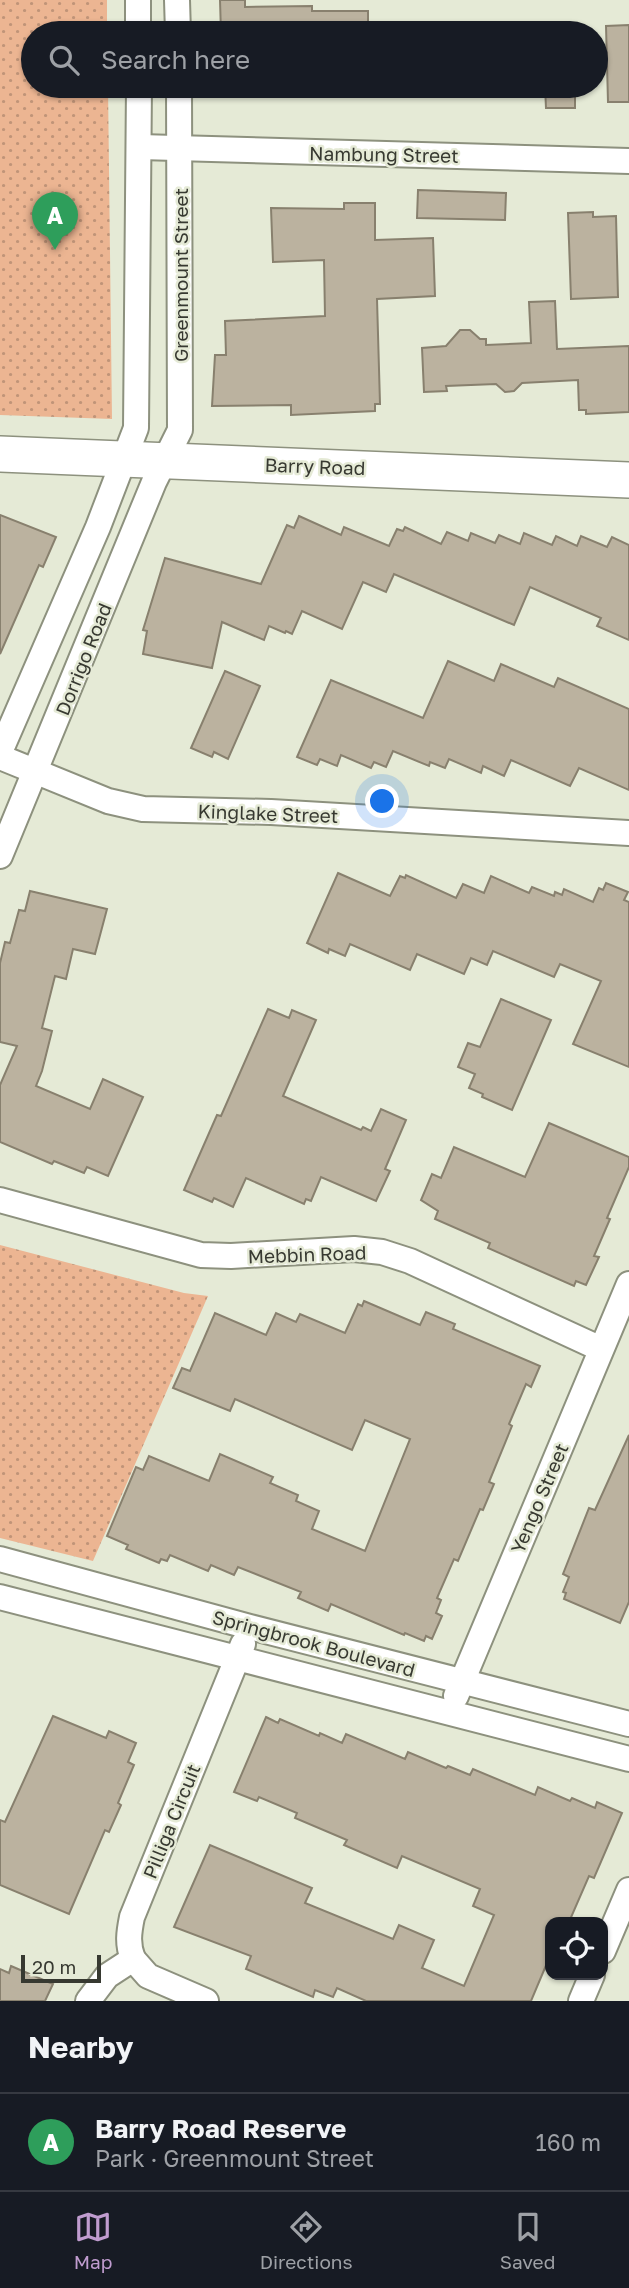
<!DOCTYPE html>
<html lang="en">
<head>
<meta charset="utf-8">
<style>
  :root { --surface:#171b24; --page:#242831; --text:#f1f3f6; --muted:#9ea1a6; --line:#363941; --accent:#c09ccf }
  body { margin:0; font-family:"Golos Text",sans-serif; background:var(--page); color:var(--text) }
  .controls { position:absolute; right:21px; bottom:21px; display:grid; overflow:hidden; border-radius:14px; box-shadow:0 2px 5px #0004 }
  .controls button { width:63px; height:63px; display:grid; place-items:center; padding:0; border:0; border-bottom:2px solid var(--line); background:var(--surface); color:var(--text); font:35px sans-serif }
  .scale { position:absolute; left:21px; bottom:18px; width:80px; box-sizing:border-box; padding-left:7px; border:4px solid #373931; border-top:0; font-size:19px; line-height:24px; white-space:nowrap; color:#373931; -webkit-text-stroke:5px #e5ead6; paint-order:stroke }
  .you { position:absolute; left:383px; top:802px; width:24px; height:24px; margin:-18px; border:5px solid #fff; border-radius:50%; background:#1a73e8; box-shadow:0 0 0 10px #1a73e833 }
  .badge { display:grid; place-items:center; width:46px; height:46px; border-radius:50%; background:var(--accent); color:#fff; font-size:23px; font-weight:700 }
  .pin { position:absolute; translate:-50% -58px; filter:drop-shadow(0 2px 4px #0008) }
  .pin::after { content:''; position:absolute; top:37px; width:24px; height:21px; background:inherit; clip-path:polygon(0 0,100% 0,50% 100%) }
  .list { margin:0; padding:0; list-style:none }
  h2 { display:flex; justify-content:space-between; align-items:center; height:91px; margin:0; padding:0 28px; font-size:30px }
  h2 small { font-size:23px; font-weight:400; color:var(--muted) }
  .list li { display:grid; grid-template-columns:46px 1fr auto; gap:21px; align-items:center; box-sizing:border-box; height:98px; padding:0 28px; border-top:2px solid var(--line) }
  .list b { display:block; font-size:26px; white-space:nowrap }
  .list p { margin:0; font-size:23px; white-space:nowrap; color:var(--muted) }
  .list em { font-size:23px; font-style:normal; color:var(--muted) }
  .icon { flex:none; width:38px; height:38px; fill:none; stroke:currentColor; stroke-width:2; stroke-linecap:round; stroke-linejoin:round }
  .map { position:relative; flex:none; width:629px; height:2001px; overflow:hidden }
  .search { position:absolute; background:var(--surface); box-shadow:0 2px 5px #0004; left:21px; right:21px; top:21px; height:77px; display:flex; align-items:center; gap:18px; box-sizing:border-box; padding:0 24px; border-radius:38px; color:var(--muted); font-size:26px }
  .sheet { height:189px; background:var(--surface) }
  nav { display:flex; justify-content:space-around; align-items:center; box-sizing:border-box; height:98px; border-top:2px solid var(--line); background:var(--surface); font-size:19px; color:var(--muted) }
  nav a { display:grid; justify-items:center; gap:4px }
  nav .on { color:var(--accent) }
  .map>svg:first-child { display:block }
  .park { fill:url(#park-dots) }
  .building { fill:#bbb29f; stroke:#88806e; stroke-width:2 }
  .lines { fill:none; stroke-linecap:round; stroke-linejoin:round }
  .street-casing { stroke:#8d917e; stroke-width:28 }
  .secondary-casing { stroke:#8d917e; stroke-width:38 }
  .street { stroke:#fff; stroke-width:24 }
  .secondary { stroke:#fff; stroke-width:35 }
  .labels { text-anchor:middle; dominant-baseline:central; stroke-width:5; stroke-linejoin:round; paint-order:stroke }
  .street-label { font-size:19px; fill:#373931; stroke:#e5ead6 }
</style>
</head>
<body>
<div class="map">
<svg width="629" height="2001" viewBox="0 0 629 2001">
  <defs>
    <pattern id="park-dots" width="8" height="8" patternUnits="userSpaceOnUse" patternTransform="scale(1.75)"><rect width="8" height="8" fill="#ecb592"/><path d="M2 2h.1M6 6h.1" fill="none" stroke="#c09478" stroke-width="1.8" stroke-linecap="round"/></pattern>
  </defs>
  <rect width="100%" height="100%" fill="#e5ead6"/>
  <!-- park -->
  <g class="park">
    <polygon points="0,0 107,0 107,33 33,33 33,86 108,86 112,419 0,415"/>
    <polygon points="0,1245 184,1293 208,1296 93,1561 0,1538"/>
  </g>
  <!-- building -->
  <g class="building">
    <polygon points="220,0 245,0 245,7 312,6 312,11 368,11 368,33 221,33"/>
    <polygon points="629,25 629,102 608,102 606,26"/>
    <polygon points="545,86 575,86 575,108 546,108"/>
    <polygon points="418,190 506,193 505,220 417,218"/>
    <polygon points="344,203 375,203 375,240 433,238 435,296 377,299 380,404 375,404 375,411 291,415 291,405 212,406 215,355 226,355 225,321 325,316 324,260 273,262 271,208 344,209"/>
    <polygon points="593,212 593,217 616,216 618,297 571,299 568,213"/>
    <polygon points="555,301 557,349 629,346 629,412 586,414 586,410 579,410 578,380 522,383 514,391 505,392 496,384 446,386 447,391 424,392 422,348 446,346 460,330 470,330 480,339 486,339 486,345 531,343 529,302"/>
    <polygon points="0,515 56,537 43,567 39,565 0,654"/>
    <polygon points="299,516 341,535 344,527 389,546 397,529 403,531 405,527 441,544 447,532 468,541 471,533 495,543 499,535 520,544 524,533 552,545 556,536 577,546 581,536 607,547 612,537 629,545 629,640 597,626 601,618 530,587 514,625 394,574 386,592 363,582 342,629 302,611 292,634 286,631 285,633 269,626 264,640 222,622 212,668 143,654 147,631 143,630 165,558 261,584 287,525 294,528"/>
    <polygon points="448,661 494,681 501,664 554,687 558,678 629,709 629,790 579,768 570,786 511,760 504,776 483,766 481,773 449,759 445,768 430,762 429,766 393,751 386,767 374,762 371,768 341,755 337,766 320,759 317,765 297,757 331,680 423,718"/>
    <polygon points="225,671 260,686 228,759 214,752 212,757 191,748"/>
    <polygon points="338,873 390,896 400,876 405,878 406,875 456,898 463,884 484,893 491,876 529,893 532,887 554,896 555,892 562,895 564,889 593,902 599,888 603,890 606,883 628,892 624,900 629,902 629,1067 573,1044 601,981 560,964 554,977 493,951 487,965 471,958 464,974 417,954 410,970 350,944 345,956 329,949 328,953 307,943"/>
    <polygon points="30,891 107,909 95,954 73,949 66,979 55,976 42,1028 52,1031 42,1071 36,1086 90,1109 103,1079 143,1097 108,1176 87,1167 84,1173 54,1161 52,1164 0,1142 0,1085 17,1046 0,1042 0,963 5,942 10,943 19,910 25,911"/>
    <polygon points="501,999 551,1020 512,1110 482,1097 483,1094 469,1088 475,1074 458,1067 468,1043 480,1047"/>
    <polygon points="268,1009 289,1018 292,1010 316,1020 283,1096 361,1130 363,1127 371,1131 381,1109 406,1120 385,1169 390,1171 376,1201 321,1177 311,1201 306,1199 304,1204 246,1178 233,1207 214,1198 212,1202 184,1190 217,1115 221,1116"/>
    <polygon points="549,1123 629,1157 629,1167 607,1218 610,1219 594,1256 599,1257 586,1285 576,1281 574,1286 488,1248 490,1243 435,1219 438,1211 421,1200 432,1174 441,1178 454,1147 525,1177"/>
    <polygon points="364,1301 420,1325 426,1312 455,1324 453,1329 540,1366 531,1387 526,1384 509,1424 512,1426 489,1482 494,1484 483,1510 480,1509 458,1561 454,1559 437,1598 441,1600 436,1613 442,1616 432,1639 426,1636 424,1641 405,1633 404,1635 331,1604 328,1611 298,1598 301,1592 238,1567 234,1575 211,1565 208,1571 170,1555 167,1561 161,1559 159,1563 126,1549 128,1545 107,1536 136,1467 143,1470 149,1456 209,1481 220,1454 273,1477 270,1483 298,1495 296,1501 319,1511 312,1529 365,1551 410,1439 365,1420 352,1450 235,1399 230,1411 173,1388 182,1368 190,1371 215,1313 266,1335 276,1313 296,1322 300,1314 345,1333 358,1304 362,1306"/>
    <polygon points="629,1435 629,1602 620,1623 564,1599 566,1593 563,1592 569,1577 563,1574 589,1508 595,1510"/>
    <polygon points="53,1716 106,1738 109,1731 136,1743 128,1762 134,1765 118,1803 121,1805 109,1832 105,1830 69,1914 0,1885 0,1820 5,1822"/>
    <polygon points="266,1717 278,1723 280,1719 319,1736 320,1733 342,1743 346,1734 405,1759 408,1752 446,1768 448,1766 470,1775 473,1769 535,1795 538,1787 570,1801 572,1798 595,1808 597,1802 622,1813 594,1878 589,1876 569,1922 550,1922 550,1956 531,2001 366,2001 337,1988 333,1997 315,1990 313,1997 246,1969 251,1956 174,1927 210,1845 312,1888 305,1903 393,1939 399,1925 434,1940 422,1968 464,1986 494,1915 473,1906 480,1889 402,1856 397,1868 344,1845 347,1840 295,1818 297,1813 259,1797 257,1801 234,1792"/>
    <polygon points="11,1966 53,1984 45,2001 0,2001 0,1969 9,1973"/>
  </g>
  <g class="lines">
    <defs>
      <g id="street">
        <polyline points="138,0 138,33"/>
        <polyline points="177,0 178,33"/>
        <polyline points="140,147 629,161"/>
        <polyline points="0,752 98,527 136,428 139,86"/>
        <polyline points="0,757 108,801 143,809 271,812 629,833"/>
        <polyline points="0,856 154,482 180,430 179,86"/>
        <polyline points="0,1200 201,1255 231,1256 354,1249 382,1252 410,1261 601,1349"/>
        <polyline points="0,1559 250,1627 629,1724"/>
        <polyline points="0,1597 629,1759"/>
        <polyline points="456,1696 629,1284"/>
        <polyline points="603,1951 629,1890"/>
        <polyline points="133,1959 148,1976 206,2001"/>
        <path d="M88,2001L107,1976L133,1959C127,1944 129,1932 132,1917L243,1644"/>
        <polyline points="581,2001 592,1975"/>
      </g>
      <polyline id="secondary" points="0,454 629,480"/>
    </defs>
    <!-- street casing -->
    <use href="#street" class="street-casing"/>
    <!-- secondary casing -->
    <use href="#secondary" class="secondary-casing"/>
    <!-- street -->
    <use href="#street" class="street"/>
    <!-- secondary -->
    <use href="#secondary" class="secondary"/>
  </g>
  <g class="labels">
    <!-- street labels -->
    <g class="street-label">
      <text transform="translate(384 154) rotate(1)">Nambung Street</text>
      <text transform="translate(180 275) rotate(-90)">Greenmount Street</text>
      <text transform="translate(315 466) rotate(2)">Barry Road</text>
      <text transform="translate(83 659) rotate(-68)">Dorrigo Road</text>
      <text transform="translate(268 813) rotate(2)">Kinglake Street</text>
      <text transform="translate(307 1254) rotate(-2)">Mebbin Road</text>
      <text transform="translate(539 1498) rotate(-67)">Yengo Street</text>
      <text transform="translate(314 1643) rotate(15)">Springbrook Boulevard</text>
      <text transform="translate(171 1821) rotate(-68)">Pilliga Circuit</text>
    </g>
  </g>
</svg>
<div class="controls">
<button><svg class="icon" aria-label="locate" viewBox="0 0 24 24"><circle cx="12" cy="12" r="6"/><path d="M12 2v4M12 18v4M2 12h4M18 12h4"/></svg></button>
</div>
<div class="scale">20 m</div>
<div class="you"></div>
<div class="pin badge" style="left:55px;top:250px;background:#2e9e5b">A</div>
<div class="search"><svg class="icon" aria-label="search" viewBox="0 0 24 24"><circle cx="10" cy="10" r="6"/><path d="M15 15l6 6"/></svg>Search here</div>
</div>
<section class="sheet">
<h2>Nearby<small></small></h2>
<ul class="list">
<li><span class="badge" style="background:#2e9e5b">A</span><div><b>Barry Road Reserve</b><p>Park · Greenmount Street</p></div><em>160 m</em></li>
</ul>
</section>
<nav>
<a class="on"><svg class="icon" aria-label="map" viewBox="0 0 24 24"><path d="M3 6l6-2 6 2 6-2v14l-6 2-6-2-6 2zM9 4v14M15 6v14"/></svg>Map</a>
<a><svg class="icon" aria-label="directions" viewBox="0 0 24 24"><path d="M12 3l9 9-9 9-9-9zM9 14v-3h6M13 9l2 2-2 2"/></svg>Directions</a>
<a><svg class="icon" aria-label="saved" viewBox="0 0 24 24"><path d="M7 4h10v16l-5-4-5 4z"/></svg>Saved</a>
</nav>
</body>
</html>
